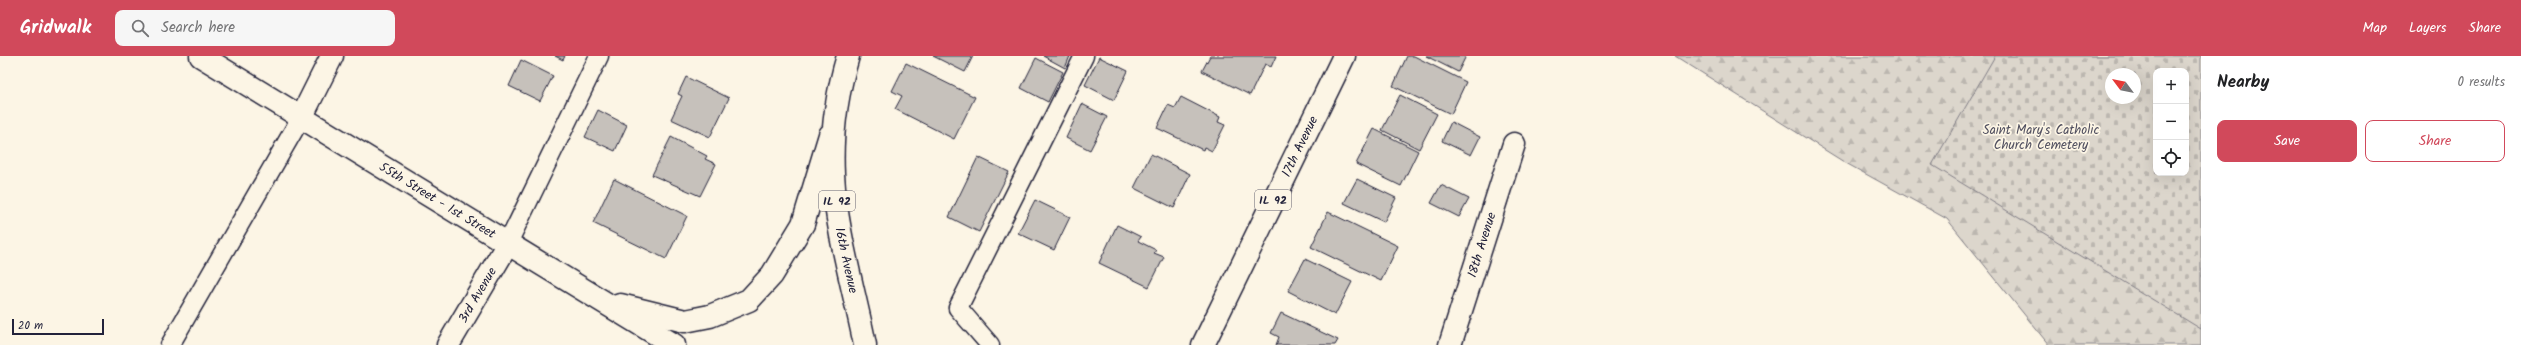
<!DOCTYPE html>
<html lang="en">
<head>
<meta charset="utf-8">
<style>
  :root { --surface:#fff; --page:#f6f6f6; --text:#202124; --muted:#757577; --line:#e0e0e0; --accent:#d1495b }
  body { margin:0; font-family:Kalam,sans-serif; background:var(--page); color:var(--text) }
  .controls { position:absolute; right:12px; top:12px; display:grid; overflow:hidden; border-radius:8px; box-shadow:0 4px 16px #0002 }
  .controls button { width:36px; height:36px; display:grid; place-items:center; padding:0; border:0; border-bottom:1px solid var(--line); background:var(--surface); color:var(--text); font:20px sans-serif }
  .compass { position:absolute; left:2105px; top:12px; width:36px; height:36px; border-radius:50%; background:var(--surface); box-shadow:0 4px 16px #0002; rotate:302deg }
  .scale { position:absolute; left:12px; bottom:10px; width:92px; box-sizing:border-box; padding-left:4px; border:2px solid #22223b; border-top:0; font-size:11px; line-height:14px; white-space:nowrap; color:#22223b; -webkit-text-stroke:3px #fcf5e5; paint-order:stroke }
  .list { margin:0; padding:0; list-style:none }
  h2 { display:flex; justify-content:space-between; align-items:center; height:52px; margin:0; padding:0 16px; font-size:17px }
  h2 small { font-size:13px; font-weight:400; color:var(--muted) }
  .actions { display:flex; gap:8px; padding:12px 16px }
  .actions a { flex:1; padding:9px 0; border:1px solid var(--accent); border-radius:8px; text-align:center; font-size:14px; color:var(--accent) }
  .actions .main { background:var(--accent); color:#fff }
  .icon { flex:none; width:22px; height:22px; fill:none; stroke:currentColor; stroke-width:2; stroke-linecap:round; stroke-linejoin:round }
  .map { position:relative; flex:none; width:2201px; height:289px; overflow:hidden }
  header { display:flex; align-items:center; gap:24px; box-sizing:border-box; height:56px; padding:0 20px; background:var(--accent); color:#fff }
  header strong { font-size:19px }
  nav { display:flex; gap:22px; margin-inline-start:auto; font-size:14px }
  .search { width:280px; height:36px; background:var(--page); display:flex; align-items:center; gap:10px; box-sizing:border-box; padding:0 14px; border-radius:8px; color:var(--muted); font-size:15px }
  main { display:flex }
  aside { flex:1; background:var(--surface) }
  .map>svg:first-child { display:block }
  .forest { fill:url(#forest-firs); stroke:#7f7c84; fill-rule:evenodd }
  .cemetery { fill:url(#cemetery-stones); stroke:#7f7c84; fill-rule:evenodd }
  .building { fill:#c6c1bb; stroke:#22223b }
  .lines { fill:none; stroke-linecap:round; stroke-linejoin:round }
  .lane-casing { stroke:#22223b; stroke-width:21 }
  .street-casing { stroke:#22223b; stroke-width:25 }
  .secondary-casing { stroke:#22223b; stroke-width:25 }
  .primary-casing { stroke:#22223b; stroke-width:25 }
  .lane { stroke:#fcf5e5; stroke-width:18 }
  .street { stroke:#fcf5e5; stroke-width:22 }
  .secondary { stroke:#fcf5e5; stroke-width:22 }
  .primary { stroke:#fcf5e5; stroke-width:22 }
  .labels { text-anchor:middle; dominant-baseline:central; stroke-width:3.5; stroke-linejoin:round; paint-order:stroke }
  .shield { fill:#fcf5e5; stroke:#63616e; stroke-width:1 }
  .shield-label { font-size:12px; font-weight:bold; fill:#22223b }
  .park-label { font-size:13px; fill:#504f5f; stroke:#fcf5e5 }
  .street-label { font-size:13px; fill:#22223b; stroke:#fcf5e5 }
</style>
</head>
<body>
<header>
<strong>Gridwalk</strong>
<div class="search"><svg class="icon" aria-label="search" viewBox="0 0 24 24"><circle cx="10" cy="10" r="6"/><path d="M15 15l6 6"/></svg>Search here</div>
<nav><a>Map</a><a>Layers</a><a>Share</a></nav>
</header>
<main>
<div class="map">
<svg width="2201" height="289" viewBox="0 0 2201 289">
  <defs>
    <pattern id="forest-firs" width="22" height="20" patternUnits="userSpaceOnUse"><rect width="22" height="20" fill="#dcd6cc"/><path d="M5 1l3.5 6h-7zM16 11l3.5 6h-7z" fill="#bcb7b0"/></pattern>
    <pattern id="cemetery-stones" width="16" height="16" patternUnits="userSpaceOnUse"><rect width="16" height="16" fill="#dcd6cc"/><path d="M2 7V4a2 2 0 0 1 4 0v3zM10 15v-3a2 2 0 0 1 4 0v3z" fill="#bcb7b0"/></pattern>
  </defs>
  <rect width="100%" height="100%" fill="#fcf5e5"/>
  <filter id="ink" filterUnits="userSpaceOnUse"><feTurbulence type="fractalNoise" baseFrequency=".025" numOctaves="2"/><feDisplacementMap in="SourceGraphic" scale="8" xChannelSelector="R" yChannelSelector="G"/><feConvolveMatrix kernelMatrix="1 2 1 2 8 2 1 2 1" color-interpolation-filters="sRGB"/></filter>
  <g filter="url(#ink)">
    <!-- forest -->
    <path class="forest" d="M1675,0H2135L2156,117L2201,141V289H2049L1947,163L1844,106ZM2111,18H2135V42H2111Z"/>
    <!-- cemetery -->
    <path class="cemetery" d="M1995,0H2201V273L1932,109ZM2156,15H2186V117H2156ZM2111,18H2135V42H2111Z"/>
    <!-- building -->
    <g class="building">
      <polygon points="555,0 565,0 563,4"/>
      <polygon points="933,0 973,0 965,16"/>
      <polygon points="1043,0 1070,0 1065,12"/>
      <polygon points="1210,0 1276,0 1271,11 1265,8 1250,39 1202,15"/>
      <polygon points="1407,0 1414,0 1466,26 1451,58 1393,30"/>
      <polygon points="1426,0 1466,0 1458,16"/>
      <polygon points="1099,1 1128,15 1114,44 1085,29"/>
      <polygon points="1036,2 1063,16 1048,46 1021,32"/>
      <polygon points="521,4 553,20 540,45 509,30"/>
      <polygon points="906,7 975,41 954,83 895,53 902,40 892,35"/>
      <polygon points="686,21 729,42 710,81 671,63 682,40 678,38"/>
      <polygon points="1400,39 1437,58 1419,93 1382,74"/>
      <polygon points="1181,41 1220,61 1218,66 1225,69 1212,95 1204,91 1203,94 1157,72 1168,49 1175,52"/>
      <polygon points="1082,48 1107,61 1090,94 1066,82"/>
      <polygon points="598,54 627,69 615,95 585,81"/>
      <polygon points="1451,66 1480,81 1471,99 1442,85"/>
      <polygon points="1374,73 1418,95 1401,130 1356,108"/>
      <polygon points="671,81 707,100 705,103 716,108 700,140 652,119"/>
      <polygon points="1151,98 1190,118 1174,152 1134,132"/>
      <polygon points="978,101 1009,116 979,176 949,161"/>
      <polygon points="614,123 687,160 666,203 593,167"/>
      <polygon points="1357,123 1396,142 1384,166 1344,147"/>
      <polygon points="1441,129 1469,143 1459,161 1431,147"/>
      <polygon points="1035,144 1070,161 1054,194 1018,177"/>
      <polygon points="1328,156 1398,190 1381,225 1311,191"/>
      <polygon points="1117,169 1141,181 1138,185 1156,194 1154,197 1164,201 1149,231 1099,207"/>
      <polygon points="1305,203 1352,226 1335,259 1288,235"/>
      <polygon points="1281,257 1338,284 1335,289 1276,289 1279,281 1271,277"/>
    </g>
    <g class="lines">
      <defs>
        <g id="lane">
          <polyline points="507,189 599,0"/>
          <polyline points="170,289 302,60"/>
          <polyline points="990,289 958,252 1084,0"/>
        </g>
        <g id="street">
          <path id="s1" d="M448,289L507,189"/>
          <path id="s2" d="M1450,289L1514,88"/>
        </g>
        <g id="secondary">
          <path id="s3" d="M201,0L674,289"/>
          <polyline points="302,60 332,0"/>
          <polyline points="620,249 685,265 710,260 749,244 772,219 803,168 830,79"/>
        </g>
        <g id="primary">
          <path id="s4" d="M848,0C837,37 831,79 833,118C836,175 854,233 865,289"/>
          <path id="s5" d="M1203,289L1344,0"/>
        </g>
      </defs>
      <!-- lane casing -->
      <use href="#lane" class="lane-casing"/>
      <!-- street casing -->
      <use href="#street" class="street-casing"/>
      <!-- secondary casing -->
      <use href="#secondary" class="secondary-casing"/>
      <!-- primary casing -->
      <use href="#primary" class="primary-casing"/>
      <!-- lane -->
      <use href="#lane" class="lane"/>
      <!-- street -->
      <use href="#street" class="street"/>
      <!-- secondary -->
      <use href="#secondary" class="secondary"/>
      <!-- primary -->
      <use href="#primary" class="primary"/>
    </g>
  </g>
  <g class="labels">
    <!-- shield labels -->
    <g class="shield">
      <rect x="1255" y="134" width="36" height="20" rx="3"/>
      <rect x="819" y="135" width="36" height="20" rx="3"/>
    </g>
    <g class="shield-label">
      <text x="1273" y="144">IL 92</text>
      <text x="837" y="145">IL 92</text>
    </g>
    <!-- park labels -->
    <g class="park-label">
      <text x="2041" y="74">Saint Mary's Catholic<tspan x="2041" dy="15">Church Cemetery</tspan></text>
    </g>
    <!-- street labels -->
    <g class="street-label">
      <text stroke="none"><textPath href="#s5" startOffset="221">17th Avenue</textPath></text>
      <text stroke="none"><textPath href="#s3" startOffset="277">55th Street - 1st Street</textPath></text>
      <text stroke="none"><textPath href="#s2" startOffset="105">18th Avenue</textPath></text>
      <text stroke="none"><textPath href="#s4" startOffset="207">16th Avenue</textPath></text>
      <text stroke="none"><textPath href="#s1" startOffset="58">3rd Avenue</textPath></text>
    </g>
  </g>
</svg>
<div class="controls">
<button>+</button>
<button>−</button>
<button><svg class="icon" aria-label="locate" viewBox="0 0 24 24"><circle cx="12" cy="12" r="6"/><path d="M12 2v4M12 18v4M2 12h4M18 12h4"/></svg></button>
</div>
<svg class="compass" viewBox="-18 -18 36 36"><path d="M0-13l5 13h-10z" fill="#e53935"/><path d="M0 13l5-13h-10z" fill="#757577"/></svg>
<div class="scale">20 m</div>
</div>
<aside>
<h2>Nearby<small>0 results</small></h2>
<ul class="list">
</ul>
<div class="actions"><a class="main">Save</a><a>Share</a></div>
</aside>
</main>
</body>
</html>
